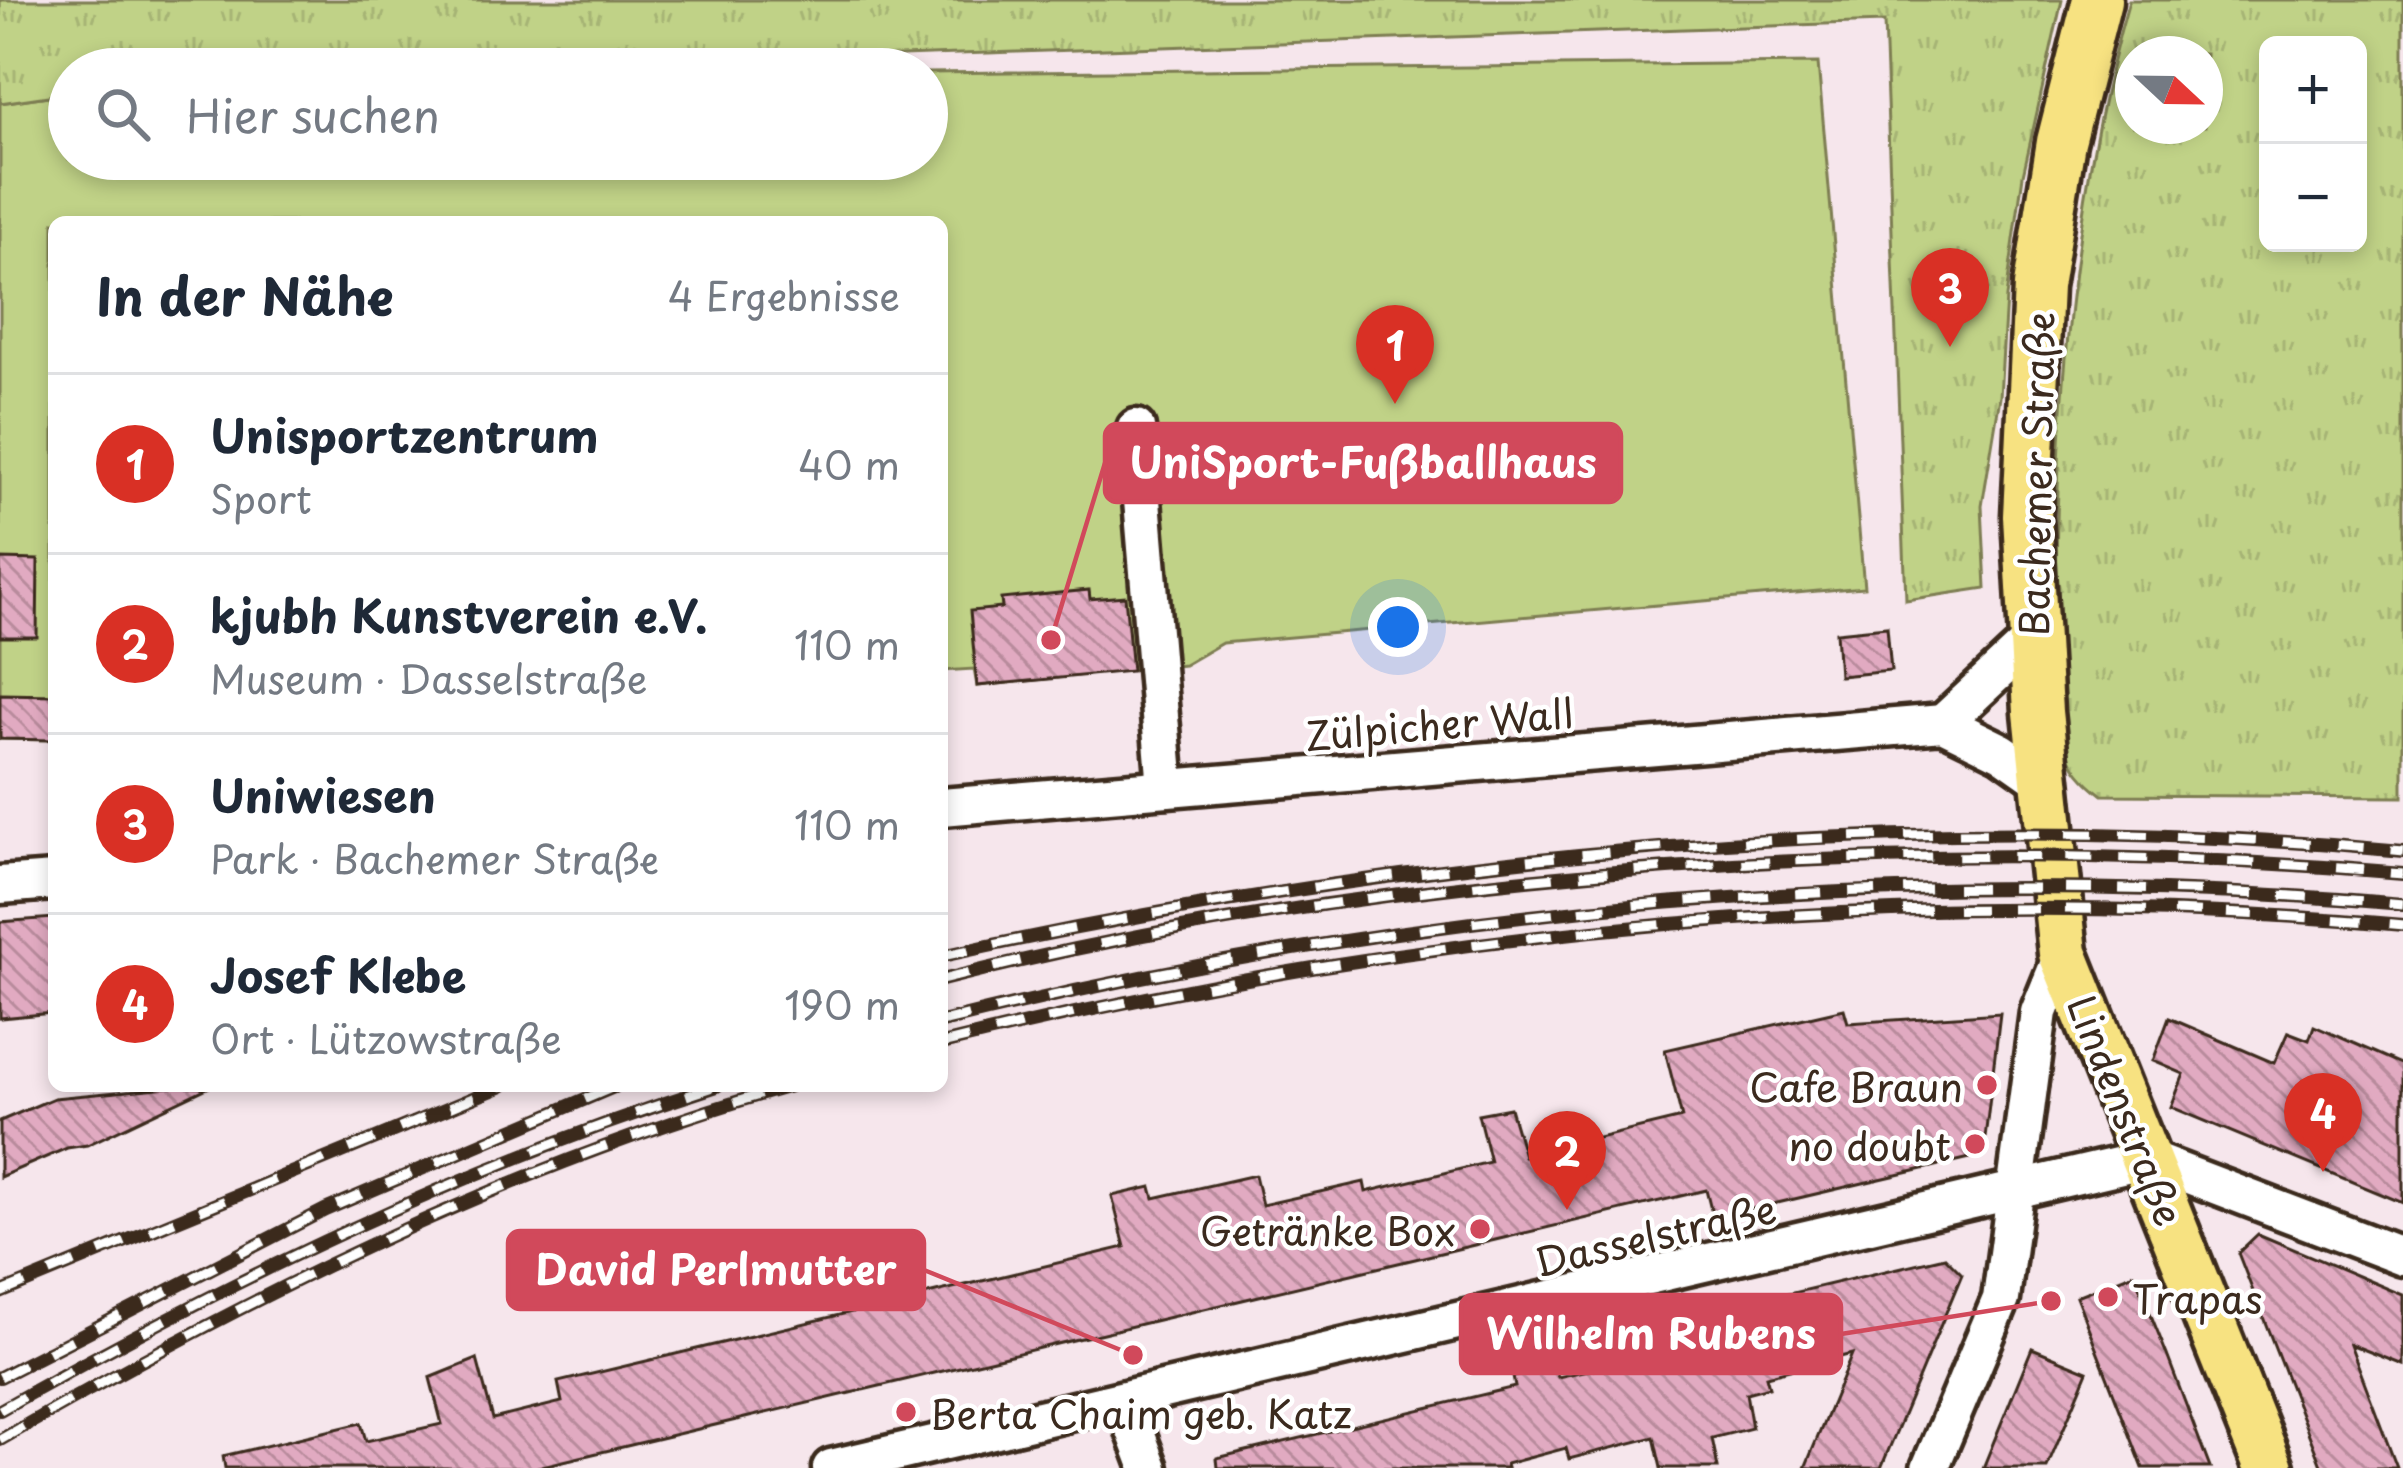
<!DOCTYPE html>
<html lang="de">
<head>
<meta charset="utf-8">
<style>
  :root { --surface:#fff; --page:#f6f6f7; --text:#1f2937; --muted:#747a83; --line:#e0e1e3; --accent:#d93025 }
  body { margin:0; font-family:"Playpen Sans",sans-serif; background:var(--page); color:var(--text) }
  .controls { position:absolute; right:36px; top:36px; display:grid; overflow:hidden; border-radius:18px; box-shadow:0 6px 18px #0003 }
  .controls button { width:108px; height:108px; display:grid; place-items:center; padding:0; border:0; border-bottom:3px solid var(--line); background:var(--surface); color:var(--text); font:60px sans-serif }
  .compass { position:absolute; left:2115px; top:36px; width:108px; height:108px; border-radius:50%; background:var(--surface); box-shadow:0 6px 18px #0003; rotate:112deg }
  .you { position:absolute; left:1398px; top:627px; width:42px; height:42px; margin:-30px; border:9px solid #fff; border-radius:50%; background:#1a73e8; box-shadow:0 0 0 18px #1a73e833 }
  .badge { display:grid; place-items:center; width:78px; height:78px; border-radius:50%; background:var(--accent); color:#fff; font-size:39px; font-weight:700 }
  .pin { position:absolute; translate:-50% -99px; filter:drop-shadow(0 3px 6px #0008) }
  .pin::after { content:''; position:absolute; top:63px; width:42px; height:36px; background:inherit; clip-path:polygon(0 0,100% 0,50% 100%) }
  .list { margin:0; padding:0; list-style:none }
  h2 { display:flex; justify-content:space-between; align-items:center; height:156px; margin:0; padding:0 48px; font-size:51px }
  h2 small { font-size:39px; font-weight:400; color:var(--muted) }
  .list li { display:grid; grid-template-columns:78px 1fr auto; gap:36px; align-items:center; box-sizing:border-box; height:180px; padding:0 48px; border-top:3px solid var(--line) }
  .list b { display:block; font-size:45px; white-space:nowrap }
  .list p { margin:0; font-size:39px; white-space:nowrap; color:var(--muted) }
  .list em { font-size:39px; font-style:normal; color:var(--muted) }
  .icon { flex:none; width:66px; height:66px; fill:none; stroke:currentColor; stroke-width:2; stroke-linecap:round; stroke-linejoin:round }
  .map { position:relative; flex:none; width:2403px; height:1468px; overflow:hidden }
  .search { position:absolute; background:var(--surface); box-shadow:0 6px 18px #0003; left:48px; top:48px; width:900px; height:132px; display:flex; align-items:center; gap:30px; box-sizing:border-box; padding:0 42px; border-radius:66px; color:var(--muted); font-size:45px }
  .panel { position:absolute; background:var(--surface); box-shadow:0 6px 18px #0003; left:48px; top:216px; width:900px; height:876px; border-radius:18px }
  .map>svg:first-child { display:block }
  .grass { fill:#c0d287; stroke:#7e7e52; stroke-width:3 }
  .park { fill:url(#park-tufts); stroke:#7e7e52; stroke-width:3; fill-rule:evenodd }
  .building { fill:url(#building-back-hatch); stroke:#3b2a1e; stroke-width:3 }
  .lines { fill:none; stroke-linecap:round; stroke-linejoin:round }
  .minor-casing { stroke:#3b2a1e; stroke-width:45 }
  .major-casing { stroke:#3b2a1e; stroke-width:57 }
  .minor { stroke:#fff; stroke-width:36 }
  .major { stroke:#f7e281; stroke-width:48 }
  .rail-casing { stroke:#3b2a1e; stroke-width:14 }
  .rail { stroke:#fff; stroke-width:9; stroke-dasharray:27; stroke-linecap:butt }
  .poi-dot { fill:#d1495b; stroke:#fff; stroke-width:4.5 }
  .labels { text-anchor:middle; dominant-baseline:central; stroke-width:9; stroke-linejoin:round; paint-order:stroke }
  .street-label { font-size:39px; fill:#3b2a1e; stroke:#fff }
  .poi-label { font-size:39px; fill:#3b2a1e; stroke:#fff; text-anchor:end }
  .leader { fill:none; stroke:#d1495b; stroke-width:4.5 }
  .callout-dot { fill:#d1495b; stroke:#fff; stroke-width:4.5 }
  .callout { fill:#d1495b; stroke:#d1495b; stroke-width:4.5 }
  .callout-label { font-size:42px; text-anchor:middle; font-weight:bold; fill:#fff }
</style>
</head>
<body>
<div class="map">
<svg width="2403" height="1468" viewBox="0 0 2403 1468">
  <defs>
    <pattern id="park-tufts" width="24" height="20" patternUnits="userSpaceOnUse" patternTransform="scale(3)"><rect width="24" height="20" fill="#c0d287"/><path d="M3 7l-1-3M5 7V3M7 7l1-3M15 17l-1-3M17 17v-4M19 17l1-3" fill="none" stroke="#a6b474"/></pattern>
    <pattern id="building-back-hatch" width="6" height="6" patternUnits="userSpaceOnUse" patternTransform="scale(3)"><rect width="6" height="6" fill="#e1aac1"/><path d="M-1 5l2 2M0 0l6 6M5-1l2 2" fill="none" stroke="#b88b9c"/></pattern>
  </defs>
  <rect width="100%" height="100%" fill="#f6e6ec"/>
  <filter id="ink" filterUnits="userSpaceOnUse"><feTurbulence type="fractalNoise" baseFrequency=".00833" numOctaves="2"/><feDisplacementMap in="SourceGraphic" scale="24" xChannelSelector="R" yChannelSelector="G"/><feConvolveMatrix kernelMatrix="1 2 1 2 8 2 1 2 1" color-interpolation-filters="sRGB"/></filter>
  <g filter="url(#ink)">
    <!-- grass -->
    <polygon class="grass" points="1818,63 1864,587 1222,643 1184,665 977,686 974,669 942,671 942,222 54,222 54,740 0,739 0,103 69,93 69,159 927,159 927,73"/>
    <!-- park -->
    <g class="park">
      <polygon points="0,0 2062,0 2023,175 2006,297 2000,397 1982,506 1986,588 1906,600 1884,22 524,69 69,69 69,93 0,103"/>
      <path d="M2129,0H2403V797L2103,795C2086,782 2071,767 2065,745C2052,691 2056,627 2056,571C2058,380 2076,184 2129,0ZM2268,45H2358V243H2268ZM2133,54H2205V126H2133Z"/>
    </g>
    <!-- building -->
    <g class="building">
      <polygon points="0,559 38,560 37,637 0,637"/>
      <polygon points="1089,590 1090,599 1125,596 1132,671 977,686 970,611 1002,608 1001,599"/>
      <polygon points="1887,627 1891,671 1839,676 1836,632"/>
      <polygon points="0,694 54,695 54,740 0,739"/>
      <polygon points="54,918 54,1013 0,1018 0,922"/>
      <polygon points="1844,1009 1848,1023 2000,1013 1983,1155 1713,1218 1706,1190 534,1468 225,1468 223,1456 361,1423 366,1441 442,1424 430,1378 477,1359 493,1419 562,1402 558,1382 1125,1247 1112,1196 1151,1187 1154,1198 1255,1175 1262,1205 1364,1182 1366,1192 1490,1162 1478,1114 1510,1108 1524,1156 1682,1118 1665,1050"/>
      <polygon points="2169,1018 2274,1063 2288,1032 2309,1040 2314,1026 2403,1065 2403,1203 2171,1107 2184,1074 2153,1061"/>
      <polygon points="180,1086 207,1088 87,1145 67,1148 0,1177 0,1121 54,1098"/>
      <polygon points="2258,1234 2403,1295 2403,1365 2350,1344 2397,1468 2322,1468 2238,1253"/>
      <polygon points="1945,1257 1962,1274 1881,1468 1805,1468 1852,1354 1766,1376 1769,1387 1746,1393 1752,1428 1712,1438 1718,1468 1661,1468 1654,1437 1569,1459 1566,1448 1506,1464 1507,1468 1218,1468 1217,1458 1515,1387 1513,1377 1555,1368 1558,1377 1737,1336 1729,1308"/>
      <polygon points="2134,1273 2167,1355 2210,1468 2143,1468 2076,1296"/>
      <polygon points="2032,1348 2088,1371 2047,1468 1983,1468"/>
    </g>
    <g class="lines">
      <defs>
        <g id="minor">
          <polyline points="1136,428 1166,788"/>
          <polyline points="1943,723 2032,640"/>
          <polyline points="942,807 1943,723 2002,752 2046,783"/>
          <polyline points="0,885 54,881"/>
          <polyline points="1124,1401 1149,1468"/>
          <polyline points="831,1468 2147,1159 2403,1257"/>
          <polyline points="1930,1468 2001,1299 2039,1012 2063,953"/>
        </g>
        <polyline id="major" points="2097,0 2061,142 2038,286 2027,516 2038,712 2063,953 2269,1468"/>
      </defs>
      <!-- minor casing -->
      <use href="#minor" class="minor-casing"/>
      <!-- major casing -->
      <use href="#major" class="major-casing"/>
      <!-- minor -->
      <use href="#minor" class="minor"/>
      <!-- major -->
      <use href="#major" class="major"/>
      <defs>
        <g id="rail">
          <path d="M942,956C1418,851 1916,806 2403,851"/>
          <path d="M942,980C1397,864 1936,833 2403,873"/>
          <path d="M942,1022C1420,903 1912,862 2403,904"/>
          <path d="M942,1044C1418,926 1914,882 2403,925"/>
          <polyline points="0,1293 502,1086"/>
          <polyline points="0,1377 325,1210 616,1086"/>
          <path d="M0,1410C230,1280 465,1166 717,1086"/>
          <path d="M0,1440C250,1296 511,1165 790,1086"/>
        </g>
      </defs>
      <!-- rail casing -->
      <use href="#rail" class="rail-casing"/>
      <!-- rail -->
      <use href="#rail" class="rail"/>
    </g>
  </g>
  <!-- markers -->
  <g class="poi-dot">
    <circle cx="1987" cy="1085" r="12"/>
    <circle cx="1975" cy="1144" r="12"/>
    <circle cx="1480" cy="1229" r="12"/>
    <circle cx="2108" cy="1297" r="12"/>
    <circle cx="906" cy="1412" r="12"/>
  </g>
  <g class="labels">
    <!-- street labels -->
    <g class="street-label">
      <text transform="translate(2035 474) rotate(-89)">Bachemer Straße</text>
      <text transform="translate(1439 723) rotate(-5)">Zülpicher Wall</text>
      <text transform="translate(2127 1110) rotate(68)">Lindenstraße</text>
      <text transform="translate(1655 1234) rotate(-13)">Dasselstraße</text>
    </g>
    <!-- poi labels -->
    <g class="poi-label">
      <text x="1963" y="1085">Cafe Braun</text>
      <text x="1951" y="1144">no doubt</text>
      <text x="1456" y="1229">Getränke Box</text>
      <text x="2132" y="1297" text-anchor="start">Trapas</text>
      <text x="930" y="1412" text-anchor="start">Berta Chaim geb. Katz</text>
    </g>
  </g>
  <!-- callouts -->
  <path class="leader" d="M1051 640L1105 463M1133 1355L924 1270M2051 1301L1841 1334"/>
  <g class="callout-dot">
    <circle cx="1051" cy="640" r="12"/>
    <circle cx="1133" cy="1355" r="12"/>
    <circle cx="2051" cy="1301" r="12"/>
  </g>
  <g class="callout">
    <rect x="1105" y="424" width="516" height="78" rx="12"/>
    <rect x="508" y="1231" width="416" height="78" rx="12"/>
    <rect x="1461" y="1295" width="380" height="78" rx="12"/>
  </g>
  <g class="callout-label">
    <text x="1363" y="478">UniSport-Fußballhaus</text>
    <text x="716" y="1285">David Perlmutter</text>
    <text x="1651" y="1349">Wilhelm Rubens</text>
  </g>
</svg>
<div class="controls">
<button>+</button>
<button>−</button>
</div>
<svg class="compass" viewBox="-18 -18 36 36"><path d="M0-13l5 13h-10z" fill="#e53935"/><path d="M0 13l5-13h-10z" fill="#747a83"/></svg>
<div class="you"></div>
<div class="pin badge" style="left:1395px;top:404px">1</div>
<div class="pin badge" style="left:1567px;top:1210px">2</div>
<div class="pin badge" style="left:1950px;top:347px">3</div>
<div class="pin badge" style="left:2323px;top:1172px">4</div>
<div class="search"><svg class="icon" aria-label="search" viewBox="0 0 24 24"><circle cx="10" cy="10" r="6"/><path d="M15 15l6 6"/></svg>Hier suchen</div>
<section class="panel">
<h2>In der Nähe<small>4 Ergebnisse</small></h2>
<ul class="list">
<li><span class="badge">1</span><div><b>Unisportzentrum</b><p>Sport</p></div><em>40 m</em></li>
<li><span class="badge">2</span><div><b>kjubh Kunstverein e.V.</b><p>Museum · Dasselstraße</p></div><em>110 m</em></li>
<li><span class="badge">3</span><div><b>Uniwiesen</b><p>Park · Bachemer Straße</p></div><em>110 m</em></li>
<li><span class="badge">4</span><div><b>Josef Klebe</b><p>Ort · Lützowstraße</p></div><em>190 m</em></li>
</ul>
</section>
</div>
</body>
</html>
